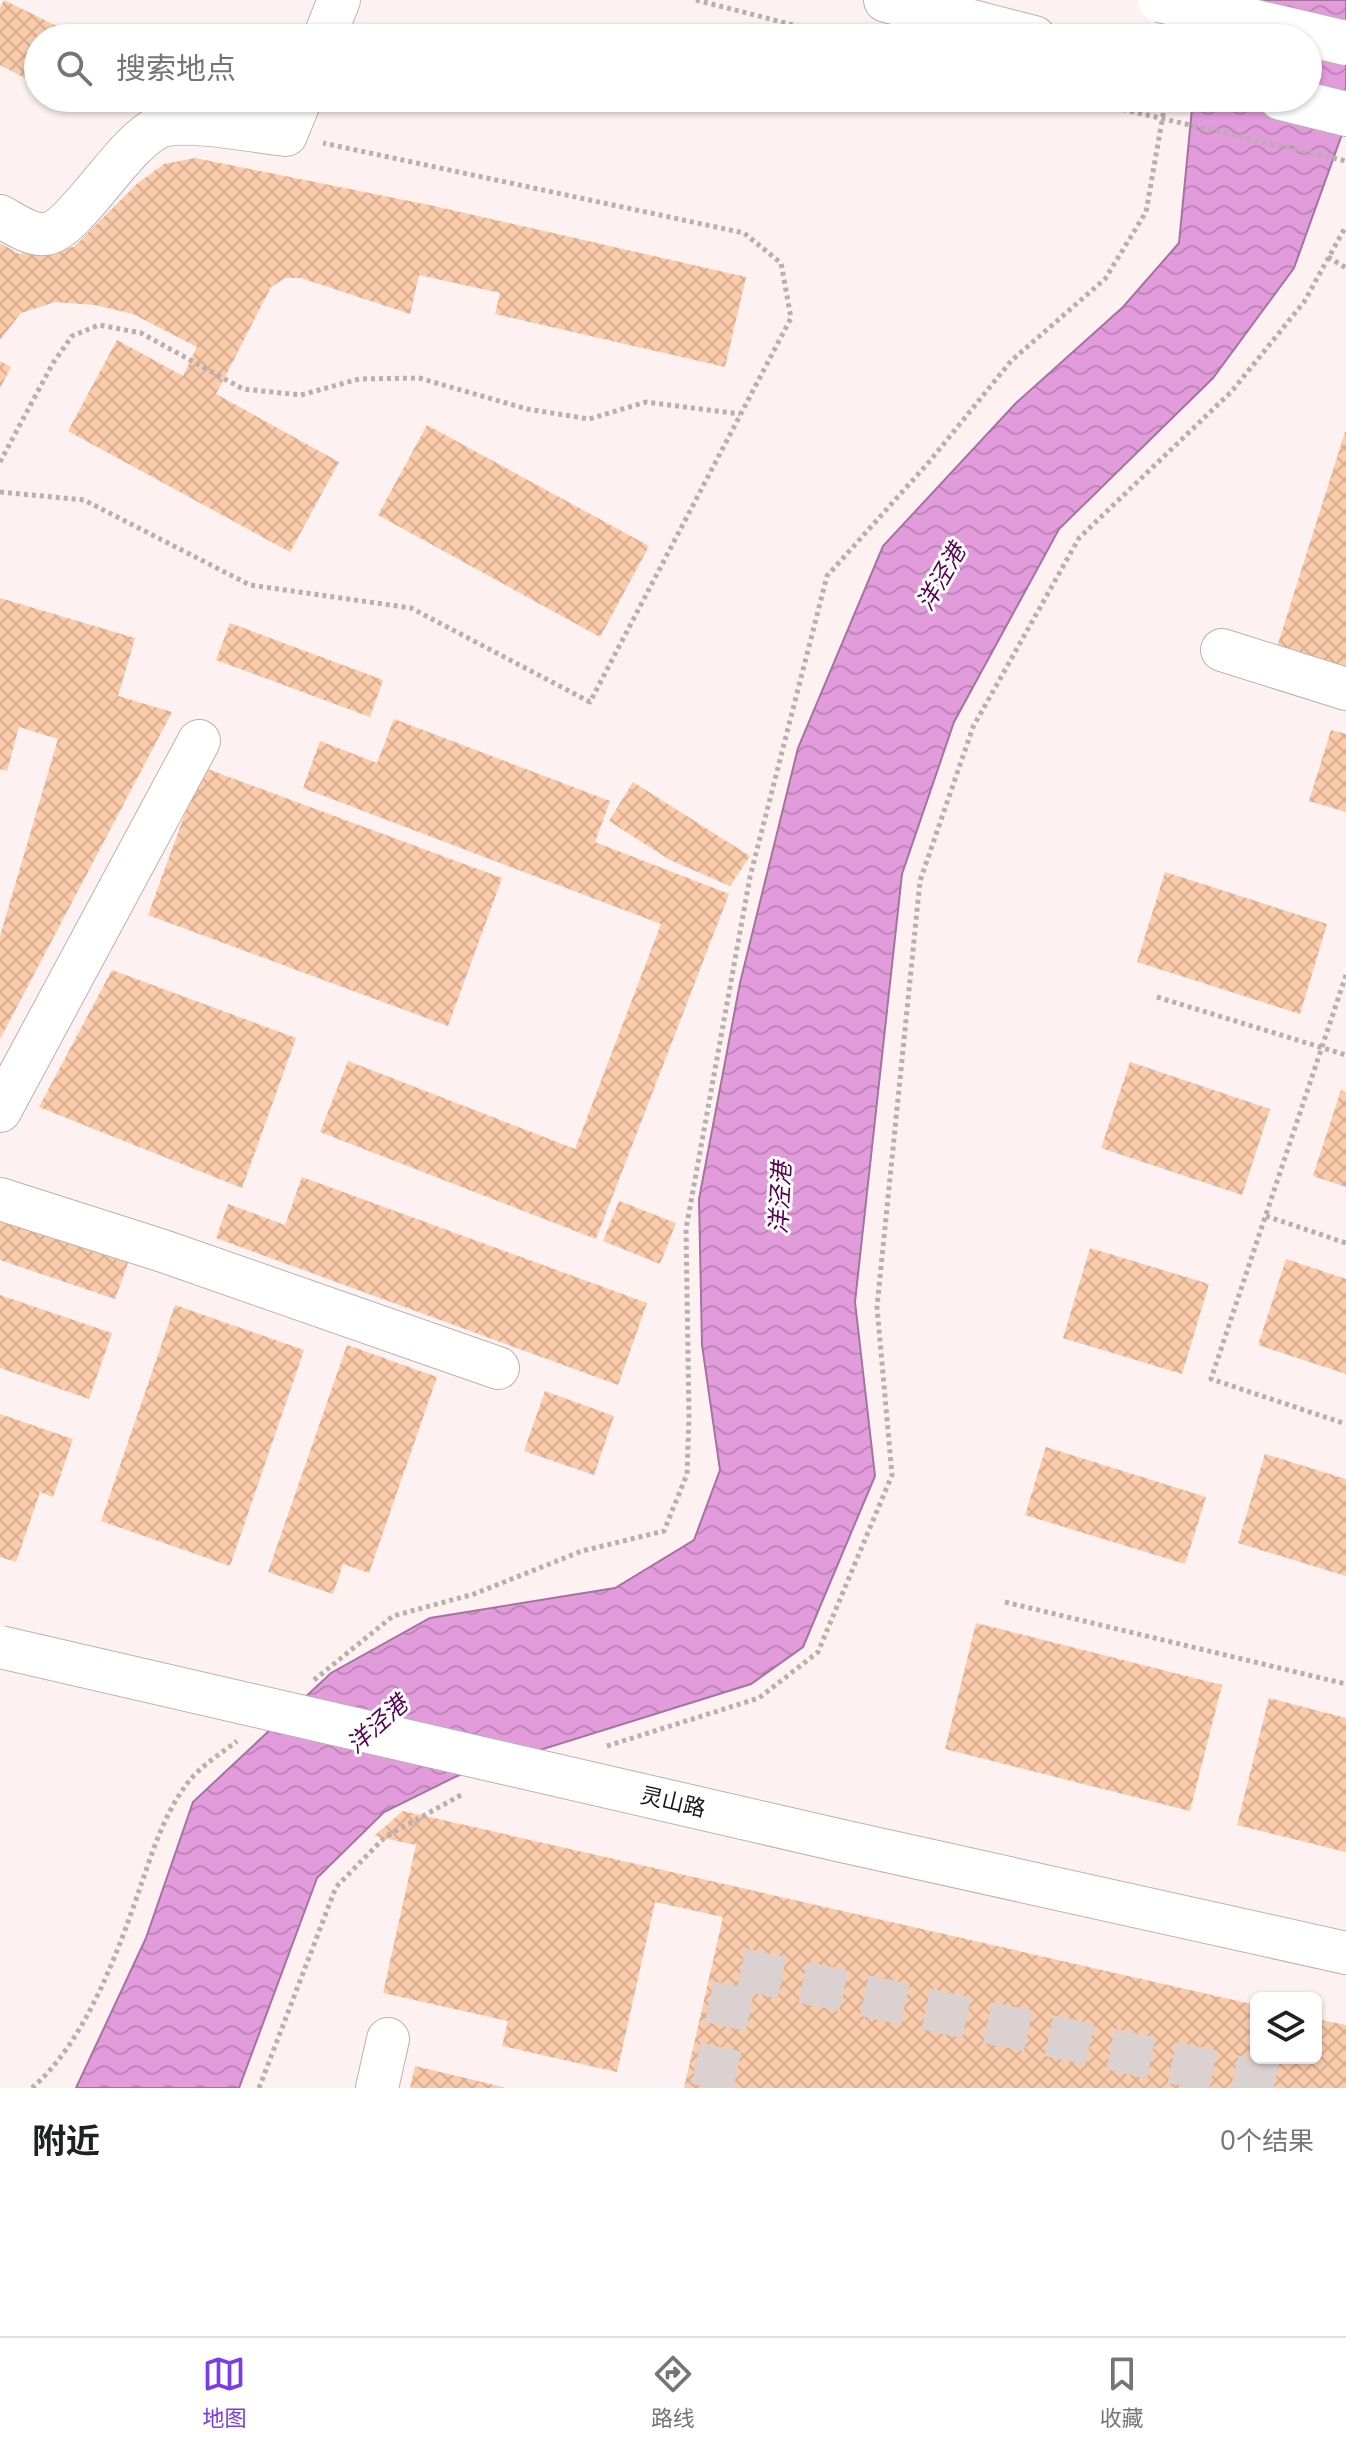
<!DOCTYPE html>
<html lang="zh">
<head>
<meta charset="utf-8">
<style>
  :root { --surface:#fff; --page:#f6f6f6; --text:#202124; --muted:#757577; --line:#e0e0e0; --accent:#7c3aed }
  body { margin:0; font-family:Poppins,"Noto Sans SC",sans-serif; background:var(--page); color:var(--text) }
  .controls { position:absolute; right:24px; bottom:24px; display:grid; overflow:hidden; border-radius:12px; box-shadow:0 2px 6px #0004 }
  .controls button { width:72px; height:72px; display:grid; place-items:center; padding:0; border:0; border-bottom:2px solid var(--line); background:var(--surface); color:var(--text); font:40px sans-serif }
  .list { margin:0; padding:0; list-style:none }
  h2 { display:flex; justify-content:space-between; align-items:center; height:104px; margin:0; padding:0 32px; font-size:34px }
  h2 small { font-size:26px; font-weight:400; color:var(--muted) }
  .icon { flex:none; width:44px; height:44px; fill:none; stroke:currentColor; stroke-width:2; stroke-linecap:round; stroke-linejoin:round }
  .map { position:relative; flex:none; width:1346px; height:2088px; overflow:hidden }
  .search { position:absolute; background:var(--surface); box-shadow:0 2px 6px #0004; left:24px; right:24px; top:24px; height:88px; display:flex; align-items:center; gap:20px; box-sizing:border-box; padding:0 28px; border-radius:44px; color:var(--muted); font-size:30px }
  .sheet { height:248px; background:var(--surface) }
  nav { display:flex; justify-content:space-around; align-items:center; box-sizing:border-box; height:112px; border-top:2px solid var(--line); background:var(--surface); font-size:22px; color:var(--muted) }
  nav a { display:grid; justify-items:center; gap:4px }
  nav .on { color:var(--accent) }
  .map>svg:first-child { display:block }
  .water { fill:url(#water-waves); stroke:#a673a0; stroke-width:2 }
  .building { fill:url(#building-cross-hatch) }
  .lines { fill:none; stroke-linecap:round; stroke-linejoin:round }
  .minor-tunnel { stroke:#dbd1d0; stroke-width:42; stroke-dasharray:42 21; stroke-linecap:butt }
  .minor-casing { stroke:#bcb1b0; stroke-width:44 }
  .major-casing { stroke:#bcb1b0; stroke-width:46 }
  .path { stroke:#b8afaf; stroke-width:5; stroke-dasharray:4 4; stroke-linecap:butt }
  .minor { stroke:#fff; stroke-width:42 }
  .major { stroke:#fff; stroke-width:44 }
  .minor-bridge-casing { stroke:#bcb1b0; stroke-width:44; stroke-linecap:butt }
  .highway-bridge-casing { stroke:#bcb1b0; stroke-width:46; stroke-linecap:butt }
  .path-bridge { stroke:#b8afaf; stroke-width:5; stroke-dasharray:4 4; stroke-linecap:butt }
  .minor-bridge { stroke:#fff; stroke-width:42 }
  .highway-bridge { stroke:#fff; stroke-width:44 }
  .labels { text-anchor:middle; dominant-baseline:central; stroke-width:6; stroke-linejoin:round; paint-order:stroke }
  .street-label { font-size:22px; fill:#1a1616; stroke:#fff }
  .water-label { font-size:24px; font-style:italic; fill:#580055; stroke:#fff }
</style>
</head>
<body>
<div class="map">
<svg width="1346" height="2088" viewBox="0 0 1346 2088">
  <defs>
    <pattern id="water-waves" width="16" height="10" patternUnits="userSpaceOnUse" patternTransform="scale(2)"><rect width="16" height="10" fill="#e29bdb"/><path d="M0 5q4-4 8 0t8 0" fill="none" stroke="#c185bb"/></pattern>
    <pattern id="building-cross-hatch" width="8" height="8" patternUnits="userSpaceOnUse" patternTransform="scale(2)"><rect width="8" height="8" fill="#fbcbaa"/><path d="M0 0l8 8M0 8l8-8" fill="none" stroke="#d7ae92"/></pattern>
  </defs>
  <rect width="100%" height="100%" fill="#fdf2f1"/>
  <!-- water -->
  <polygon class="water" points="1208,0 1346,0 1346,123 1294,268 1213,378 1059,529 954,722 902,874 855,1302 875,1476 803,1647 751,1684 457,1776 384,1812 317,1878 239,2088 76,2088 146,1938 193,1802 331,1673 430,1618 615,1588 694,1540 720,1470 702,1345 699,1199 740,983 798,748 883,546 1016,403 1123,307 1179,243 1193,98 1308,98 1308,38 1201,38"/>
  <!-- building -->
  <g class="building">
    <polygon points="4,0 81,38 38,38 38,85 0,65 0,8"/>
    <polygon points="195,158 434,206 746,277 725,367 495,314 500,293 419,275 410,314 301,278 285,278 271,287 216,394 339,462 290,552 68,431 117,340 183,376 197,347 133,314 95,305 55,302 21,313 0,340 0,243 19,254 74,247 138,183 164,164"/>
    <polygon points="0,361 11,367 0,388"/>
    <polygon points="427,425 649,546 600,637 378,515"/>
    <polygon points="1345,432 1346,432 1346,670 1277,647"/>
    <polygon points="0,598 135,638 118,696 172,712 0,1039 0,936 58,739 19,727 7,771 0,769"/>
    <polygon points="230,623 383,680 370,717 216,660"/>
    <polygon points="394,719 610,801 595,842 729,894 596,1239 320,1132 348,1061 575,1149 661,924 303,788 320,741 377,763"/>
    <polygon points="1331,730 1346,734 1346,812 1309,801"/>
    <polygon points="202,767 502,878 448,1026 148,915"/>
    <polygon points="633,782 750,856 730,886 670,860 609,821"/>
    <polygon points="1165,872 1327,924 1300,1014 1137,962"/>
    <polygon points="112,970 296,1038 242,1188 39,1107"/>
    <polygon points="1130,1062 1270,1109 1242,1195 1101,1148"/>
    <polygon points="1341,1090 1346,1092 1346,1187 1313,1176"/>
    <polygon points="302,1177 647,1303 618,1385 216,1238 228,1204 285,1225"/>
    <polygon points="619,1201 676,1223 660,1264 603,1241"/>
    <polygon points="0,1220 128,1263 115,1299 0,1260"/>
    <polygon points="1090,1248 1209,1284 1182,1374 1063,1338"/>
    <polygon points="1286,1259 1346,1279 1346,1374 1258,1345"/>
    <polygon points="0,1295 112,1333 89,1399 0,1368"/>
    <polygon points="175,1305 304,1350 230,1566 101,1521"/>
    <polygon points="347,1345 437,1377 369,1573 343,1564 333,1594 268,1572"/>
    <polygon points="545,1391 614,1416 594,1475 524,1451"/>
    <polygon points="0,1414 73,1439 53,1497 40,1492 16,1562 0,1557"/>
    <polygon points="1046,1447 1206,1497 1185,1564 1025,1515"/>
    <polygon points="1265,1454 1346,1479 1346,1576 1238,1543"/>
    <polygon points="976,1623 1222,1685 1190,1811 945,1749"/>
    <polygon points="1269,1698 1346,1718 1346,1852 1237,1825"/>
    <polygon points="403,1811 1256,2005 1256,2058 1316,2058 1316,2019 1346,2025 1346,2088 684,2088 723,1917 655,1902 617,2072 502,2046 508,2021 383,1993 416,1845 374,1836"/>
    <polygon points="415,2066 503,2087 503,2088 410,2088"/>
  </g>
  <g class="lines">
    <!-- minor-tunnel -->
    <polyline class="minor-tunnel" points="712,2088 738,1968 1290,2088"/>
    <defs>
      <g id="minor">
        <polyline points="324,38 339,0"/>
        <path d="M0,216C13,223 30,236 46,234C75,230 122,145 157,128C182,116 256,132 286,135L301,98"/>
        <polyline points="1222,650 1346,689"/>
        <polyline points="0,1111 199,741"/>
        <polyline points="0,1199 163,1251 498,1368"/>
        <polyline points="842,1841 1346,1953"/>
        <polyline points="377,2088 388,2039"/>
      </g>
      <g id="major">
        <polyline points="886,0 1034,38"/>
        <polyline points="1281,98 1346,114"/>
      </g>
    </defs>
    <!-- minor casing -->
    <use href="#minor" class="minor-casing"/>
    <!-- major casing -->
    <use href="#major" class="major-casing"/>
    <!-- path -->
    <g class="path">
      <polyline points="696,0 844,38"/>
      <polyline points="1078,98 1099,104"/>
      <polyline points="1328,257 1346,268"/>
      <polyline points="0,462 53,363 72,336 99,325 141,333 243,389 301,395 359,379 419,378 527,409 589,419 646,402 740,414"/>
      <polyline points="0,492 84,500 250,585 411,608 590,702 791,318 781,263 744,233 323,143"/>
      <polyline points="1346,975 1211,1379 1346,1424"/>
      <polyline points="1157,997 1346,1055"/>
      <polyline points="1266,1216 1346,1243"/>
      <polyline points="1005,1602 1346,1684"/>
      <polyline points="314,1680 393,1616 474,1594 582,1551 664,1531 687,1474 689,1417 686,1229 750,877 827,576 929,462 1011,361 1105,279 1146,212 1166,98"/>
      <polyline points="607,1746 759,1698 818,1652 892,1475 877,1307 920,881 973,727 1079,538 1232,391 1304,302 1346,226"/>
      <path d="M32,2088C86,2041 118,1952 141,1885C153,1850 166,1809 190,1780C202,1765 222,1753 237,1741"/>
      <polyline points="259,2088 336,1887 385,1837 461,1795"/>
    </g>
    <!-- minor -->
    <use href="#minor" class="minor"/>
    <!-- major -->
    <use href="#major" class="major"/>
    <defs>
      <polyline id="minor-bridge" points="0,1647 842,1841"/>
      <polyline id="highway-bridge" points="1160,0 1346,43"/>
    </defs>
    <!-- minor-bridge casing -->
    <use href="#minor-bridge" class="minor-bridge-casing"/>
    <!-- highway-bridge casing -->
    <use href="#highway-bridge" class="highway-bridge-casing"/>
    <!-- path-bridge -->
    <polyline class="path-bridge" points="1099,104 1346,161"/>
    <!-- minor-bridge -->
    <use href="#minor-bridge" class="minor-bridge"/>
    <!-- highway-bridge -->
    <use href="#highway-bridge" class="highway-bridge"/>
  </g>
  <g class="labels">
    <!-- street labels -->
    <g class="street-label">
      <text transform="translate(673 1802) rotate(13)">灵山路</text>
    </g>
    <!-- water labels -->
    <g class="water-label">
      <text transform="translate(941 577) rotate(-60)">洋泾港</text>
      <text transform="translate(780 1198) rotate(-87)">洋泾港</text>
      <text transform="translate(377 1724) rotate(-42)">洋泾港</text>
    </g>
  </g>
</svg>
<div class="controls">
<button><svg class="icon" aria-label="layers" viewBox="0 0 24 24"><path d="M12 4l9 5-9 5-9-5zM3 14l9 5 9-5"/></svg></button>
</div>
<div class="search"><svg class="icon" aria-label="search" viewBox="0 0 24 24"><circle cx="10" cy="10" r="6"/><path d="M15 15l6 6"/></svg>搜索地点</div>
</div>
<section class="sheet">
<h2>附近<small>0个结果</small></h2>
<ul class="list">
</ul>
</section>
<nav>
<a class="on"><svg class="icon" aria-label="map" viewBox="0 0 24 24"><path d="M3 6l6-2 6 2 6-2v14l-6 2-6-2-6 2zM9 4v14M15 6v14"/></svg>地图</a>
<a><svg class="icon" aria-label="directions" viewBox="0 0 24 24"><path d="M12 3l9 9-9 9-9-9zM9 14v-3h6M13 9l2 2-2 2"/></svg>路线</a>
<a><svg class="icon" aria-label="saved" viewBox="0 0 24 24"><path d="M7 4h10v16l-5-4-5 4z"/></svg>收藏</a>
</nav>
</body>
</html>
